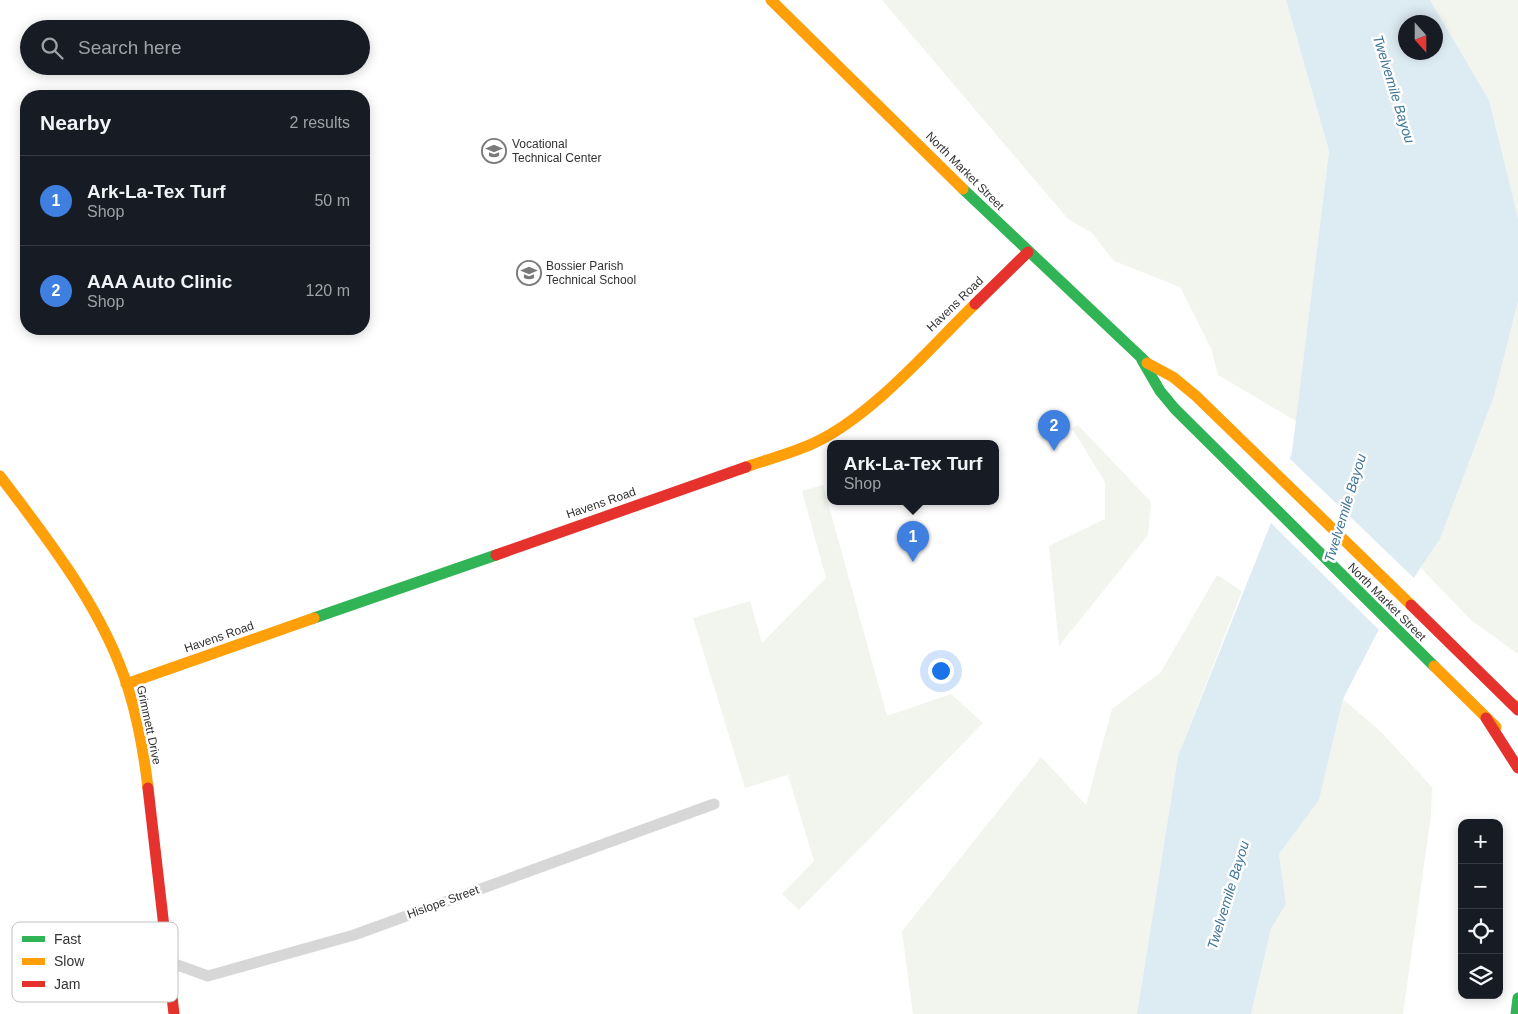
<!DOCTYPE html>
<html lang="en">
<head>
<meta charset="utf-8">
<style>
  :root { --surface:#171b24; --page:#242831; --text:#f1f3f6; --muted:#9ea1a6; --line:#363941; --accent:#db2777 }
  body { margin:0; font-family:Helvetica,sans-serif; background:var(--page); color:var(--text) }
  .controls { position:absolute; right:15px; bottom:15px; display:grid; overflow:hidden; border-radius:10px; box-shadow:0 2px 12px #0003 }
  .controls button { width:45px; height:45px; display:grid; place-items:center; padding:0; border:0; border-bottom:1px solid var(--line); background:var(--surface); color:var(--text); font:25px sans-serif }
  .compass { position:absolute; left:1398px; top:15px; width:45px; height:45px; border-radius:50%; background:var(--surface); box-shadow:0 2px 12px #0003; rotate:159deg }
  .you { position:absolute; left:940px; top:670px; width:18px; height:18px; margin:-12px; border:4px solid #fff; border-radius:50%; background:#1a73e8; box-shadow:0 0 0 8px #1a73e833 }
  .badge { display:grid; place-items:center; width:32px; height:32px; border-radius:50%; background:var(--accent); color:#fff; font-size:16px; font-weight:700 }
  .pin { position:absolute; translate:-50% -41px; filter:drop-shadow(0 1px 2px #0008) }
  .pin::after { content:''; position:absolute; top:26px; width:18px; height:15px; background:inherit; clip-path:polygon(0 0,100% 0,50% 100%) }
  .popup { position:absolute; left:827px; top:440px; width:172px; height:65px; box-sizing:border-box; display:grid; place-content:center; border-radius:10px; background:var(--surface); filter:drop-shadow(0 1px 4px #0005); font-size:16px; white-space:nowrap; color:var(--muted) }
  .popup b { font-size:19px; color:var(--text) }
  .popup::after { content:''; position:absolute; left:50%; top:100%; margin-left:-10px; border:10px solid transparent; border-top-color:var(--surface) }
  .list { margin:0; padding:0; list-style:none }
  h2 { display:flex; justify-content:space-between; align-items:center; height:65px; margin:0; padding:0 20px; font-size:21px }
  h2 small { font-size:16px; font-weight:400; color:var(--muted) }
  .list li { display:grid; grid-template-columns:32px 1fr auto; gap:15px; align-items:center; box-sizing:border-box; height:90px; padding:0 20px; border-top:1px solid var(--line) }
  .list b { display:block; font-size:19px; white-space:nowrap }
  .list p { margin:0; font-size:16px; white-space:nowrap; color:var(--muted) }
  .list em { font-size:16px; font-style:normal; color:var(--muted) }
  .icon { flex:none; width:28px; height:28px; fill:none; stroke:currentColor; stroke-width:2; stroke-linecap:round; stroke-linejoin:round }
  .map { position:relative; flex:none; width:1518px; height:1014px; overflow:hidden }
  .search { position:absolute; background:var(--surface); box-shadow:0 2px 12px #0003; left:20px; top:20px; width:350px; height:55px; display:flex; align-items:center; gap:12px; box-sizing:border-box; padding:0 18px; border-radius:28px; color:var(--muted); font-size:19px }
  .panel { position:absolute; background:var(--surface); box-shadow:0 2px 12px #0003; left:20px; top:90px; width:350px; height:245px; border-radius:20px }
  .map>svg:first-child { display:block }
  .green { fill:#f1f5ed }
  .water { fill:#ddebf3; fill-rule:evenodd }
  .pier { fill:#fff }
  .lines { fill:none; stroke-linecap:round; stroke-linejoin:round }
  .street { stroke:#d7d7d7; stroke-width:11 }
  .fast { stroke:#30b455; stroke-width:11 }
  .slow { stroke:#ff9f0a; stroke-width:11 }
  .jam { stroke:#e5322d; stroke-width:11 }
  .labels { text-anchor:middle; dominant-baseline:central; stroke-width:5; stroke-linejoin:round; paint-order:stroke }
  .poi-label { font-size:12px; fill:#333; stroke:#fff; text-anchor:start }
  .street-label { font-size:12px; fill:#333; stroke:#fff }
  .water-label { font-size:14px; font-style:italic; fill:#3f7597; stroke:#fff }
  .key { fill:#fff; stroke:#c2c2c2; stroke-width:1 }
  .key-label { font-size:14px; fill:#333 }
</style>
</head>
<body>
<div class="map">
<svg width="1518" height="1014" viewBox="0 0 1518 1014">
  <rect width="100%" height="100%" fill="#fff"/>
  <!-- green -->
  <g class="green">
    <polygon points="882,0 1286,0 1329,151 1296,421 1218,375 1211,348 1180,287 1114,261 1092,233 1068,219"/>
    <polygon points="1430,0 1518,0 1518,218 1489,100"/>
    <polygon points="1518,302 1518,654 1471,620 1421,568 1440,539 1494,396"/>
    <polygon points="1078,425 1151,502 1148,535 1059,646 1049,546 1105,519 1105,482 1072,428"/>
    <polygon points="823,485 887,716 951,694 983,723 799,910 782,894 814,861 788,775 745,788 693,618 750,601 762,643 826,578 802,491"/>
    <polygon points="1217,575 1242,591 1178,756 1137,1014 913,1014 902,931 1041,757 1086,805 1112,709 1161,672"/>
    <polygon points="1343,699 1381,732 1432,787 1431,815 1403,1014 1251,1014 1271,929 1286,904 1279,854 1319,799"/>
  </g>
  <!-- water -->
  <path class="water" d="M1286,0H1430L1489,100L1518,218V302L1494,396L1440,539L1377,633L1343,699L1319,800L1279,854L1286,904L1271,929L1251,1014H1137L1178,756L1269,528L1292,452L1329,151ZM1406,22H1436V52H1406Z"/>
  <!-- pier -->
  <polygon class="pier" points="1288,457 1416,580 1381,632 1268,520"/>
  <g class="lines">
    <!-- street -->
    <polyline class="street" points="169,962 208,976 354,935 714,804"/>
    <!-- fast -->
    <g class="fast">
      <polyline points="963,189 1147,363"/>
      <polyline points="1142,360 1160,391 1175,409 1434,666"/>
      <polyline points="314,618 496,555"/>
      <polyline points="1516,1014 1518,998"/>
    </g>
    <!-- slow -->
    <g class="slow">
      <polyline points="771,0 963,189"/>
      <polyline points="1147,363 1173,377 1196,396 1411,605"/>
      <path d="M746,467C768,459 793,453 814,443C872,416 929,349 975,304"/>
      <path d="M0,476C49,541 103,609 128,688C138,720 144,754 148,788"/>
      <polyline points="1434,666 1496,727"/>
      <polyline points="126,684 314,618"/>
      <polyline points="1511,703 1518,708"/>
    </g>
    <!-- jam -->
    <g class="jam">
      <polyline points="975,304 1028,252"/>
      <polyline points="496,555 746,467"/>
      <polyline points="1411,605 1518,710"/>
      <polyline points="1486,718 1518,768"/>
      <polyline points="148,788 174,1014"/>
    </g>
  </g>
  <!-- icons -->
  <defs>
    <symbol id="school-ring" viewBox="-11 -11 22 22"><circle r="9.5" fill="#fff" stroke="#7a7a7a" stroke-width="1.5"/><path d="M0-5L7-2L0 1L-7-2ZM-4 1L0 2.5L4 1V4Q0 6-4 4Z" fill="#7a7a7a"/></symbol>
  </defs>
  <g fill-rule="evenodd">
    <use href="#school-ring" x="480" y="137" width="28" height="28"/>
    <use href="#school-ring" x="515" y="259" width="28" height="28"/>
  </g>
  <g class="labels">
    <!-- poi labels -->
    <g class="poi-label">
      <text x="512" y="144">Vocational<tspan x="512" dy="14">Technical Center</tspan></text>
      <text x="546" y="266">Bossier Parish<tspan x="546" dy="14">Technical School</tspan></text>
    </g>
    <!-- street labels -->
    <g class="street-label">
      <text transform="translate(965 171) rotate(45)">North Market Street</text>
      <text transform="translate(955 304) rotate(-44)">Havens Road</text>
      <text transform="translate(601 503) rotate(-19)">Havens Road</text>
      <text transform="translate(1387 602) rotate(45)">North Market Street</text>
      <text transform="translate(219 637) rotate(-19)">Havens Road</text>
      <text transform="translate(149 725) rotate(78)">Grimmett Drive</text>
      <text transform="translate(443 902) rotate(-20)">Hislope Street</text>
    </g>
    <!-- water labels -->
    <g class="water-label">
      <text transform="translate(1394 89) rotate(73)">Twelvemile Bayou</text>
      <text transform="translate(1345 508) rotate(-73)">Twelvemile Bayou</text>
      <text transform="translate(1228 895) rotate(-73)">Twelvemile Bayou</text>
    </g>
  </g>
  <!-- legend -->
  <rect x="12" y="922" width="166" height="80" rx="8" class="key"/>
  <rect x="22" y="936" width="23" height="6" fill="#30b455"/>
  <rect x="22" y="958" width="23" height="7" fill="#ff9f0a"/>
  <rect x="22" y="981" width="23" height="6" fill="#e5322d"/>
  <g class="key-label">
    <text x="54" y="944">Fast</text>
    <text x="54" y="966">Slow</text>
    <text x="54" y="989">Jam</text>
  </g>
</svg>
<div class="controls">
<button>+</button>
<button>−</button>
<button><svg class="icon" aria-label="locate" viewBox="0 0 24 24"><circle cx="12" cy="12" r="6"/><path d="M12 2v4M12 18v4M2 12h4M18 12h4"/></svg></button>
<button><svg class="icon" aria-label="layers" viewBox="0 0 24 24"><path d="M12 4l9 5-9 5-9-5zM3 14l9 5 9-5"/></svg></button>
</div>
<svg class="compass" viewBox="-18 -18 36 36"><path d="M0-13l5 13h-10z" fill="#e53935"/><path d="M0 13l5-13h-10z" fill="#9ea1a6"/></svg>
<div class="you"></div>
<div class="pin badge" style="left:913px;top:562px;background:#3f7fe0">1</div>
<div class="popup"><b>Ark-La-Tex Turf</b>Shop</div>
<div class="pin badge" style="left:1054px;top:451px;background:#3f7fe0">2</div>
<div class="search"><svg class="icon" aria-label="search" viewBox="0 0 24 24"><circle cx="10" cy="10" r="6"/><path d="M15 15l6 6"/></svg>Search here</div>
<section class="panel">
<h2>Nearby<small>2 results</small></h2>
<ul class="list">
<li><span class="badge" style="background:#3f7fe0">1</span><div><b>Ark-La-Tex Turf</b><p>Shop</p></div><em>50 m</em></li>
<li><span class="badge" style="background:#3f7fe0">2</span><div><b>AAA Auto Clinic</b><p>Shop</p></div><em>120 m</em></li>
</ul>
</section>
</div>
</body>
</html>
